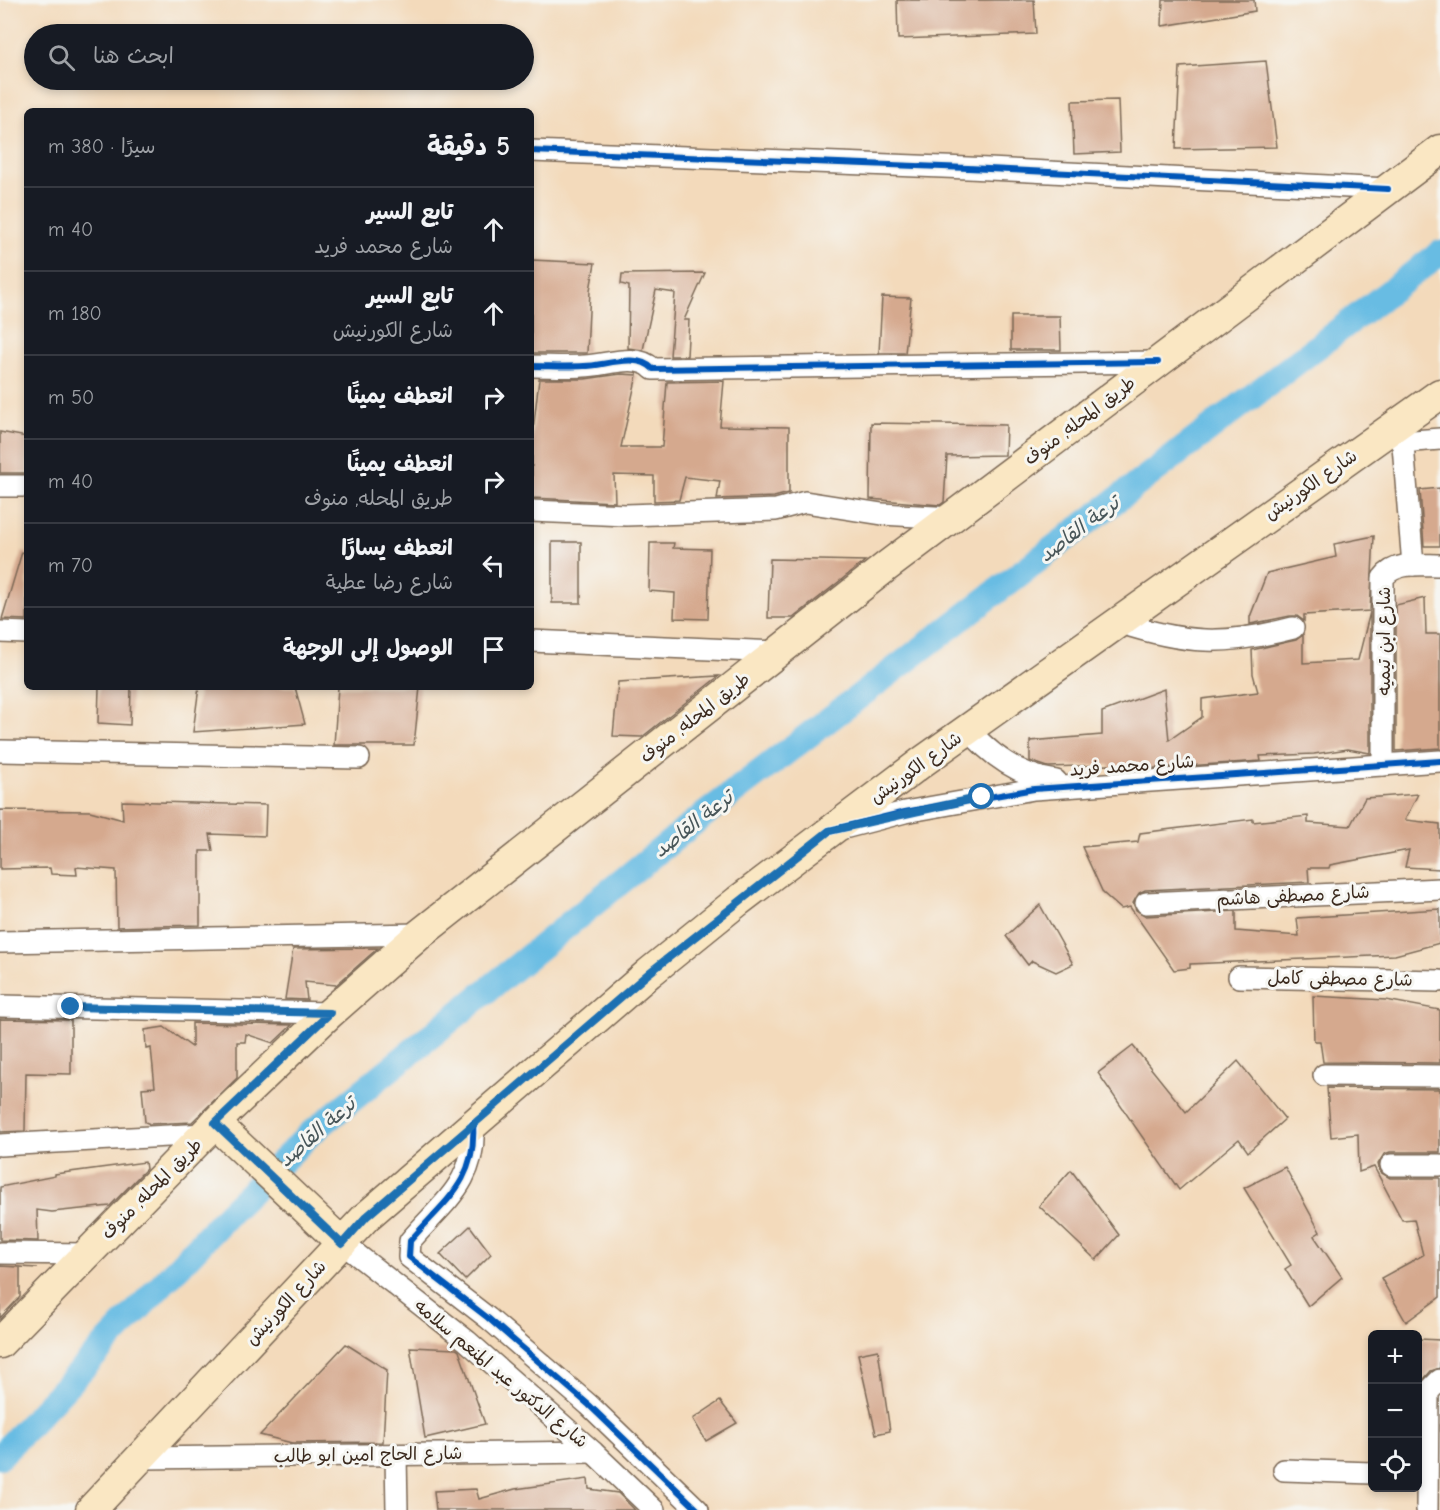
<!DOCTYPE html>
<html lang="ar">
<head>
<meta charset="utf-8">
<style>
  :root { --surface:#171b24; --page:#242831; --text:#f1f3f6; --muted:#9ea1a6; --line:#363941 }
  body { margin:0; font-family:"Comic Neue","Playpen Sans Arabic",sans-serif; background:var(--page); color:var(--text); direction:rtl }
  .controls { position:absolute; right:18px; bottom:18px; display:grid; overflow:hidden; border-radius:9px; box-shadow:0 3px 9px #0003 }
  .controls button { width:54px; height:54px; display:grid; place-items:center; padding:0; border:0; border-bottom:2px solid var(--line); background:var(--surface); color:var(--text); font:30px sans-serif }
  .stop { position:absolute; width:18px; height:18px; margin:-14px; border:4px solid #1f6fb2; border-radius:50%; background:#fff }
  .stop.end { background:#1f6fb2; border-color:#fff; box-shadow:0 2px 6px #0008 }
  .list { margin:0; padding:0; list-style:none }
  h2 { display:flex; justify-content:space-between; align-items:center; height:78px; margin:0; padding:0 24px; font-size:26px }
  h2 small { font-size:20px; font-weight:400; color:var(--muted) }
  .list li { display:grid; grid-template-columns:39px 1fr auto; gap:18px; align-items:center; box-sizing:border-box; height:84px; padding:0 24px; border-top:2px solid var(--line) }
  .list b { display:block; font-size:22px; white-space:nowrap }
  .list p { margin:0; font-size:20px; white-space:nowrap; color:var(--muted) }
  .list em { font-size:20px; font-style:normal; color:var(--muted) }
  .icon { flex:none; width:33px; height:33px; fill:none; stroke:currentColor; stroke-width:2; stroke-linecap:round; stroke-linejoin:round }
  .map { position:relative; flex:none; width:1440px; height:1510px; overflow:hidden; direction:ltr }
  .search { position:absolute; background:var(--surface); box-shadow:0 3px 9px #0003; left:24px; top:24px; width:510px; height:66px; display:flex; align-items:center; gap:15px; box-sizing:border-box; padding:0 21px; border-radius:33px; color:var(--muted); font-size:22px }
  .panel { position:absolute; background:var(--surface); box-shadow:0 3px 9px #0003; left:24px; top:108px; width:510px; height:582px; border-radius:9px; direction:rtl }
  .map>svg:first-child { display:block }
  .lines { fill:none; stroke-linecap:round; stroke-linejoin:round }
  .canal { stroke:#67bce3; stroke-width:26 }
  .building { fill:#d5a98e }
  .minor-casing { stroke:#7b6855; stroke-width:24 }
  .secondary-casing { stroke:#7b6855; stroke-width:33 }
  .minor { stroke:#fff; stroke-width:21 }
  .secondary { stroke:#fae7c3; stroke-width:30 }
  .cycleway-casing { stroke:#f6f6f2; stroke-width:10 }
  .cycleway { stroke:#0057b8; stroke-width:6 }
  .route { stroke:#1f6fb2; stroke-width:8 }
  .labels { text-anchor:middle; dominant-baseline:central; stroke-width:6; stroke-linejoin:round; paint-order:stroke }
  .street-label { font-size:18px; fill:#3b2a1e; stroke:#f6f6f2 }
  .water-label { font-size:20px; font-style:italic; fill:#485659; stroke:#f6f6f2 }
</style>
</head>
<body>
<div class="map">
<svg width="1440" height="1510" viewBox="0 0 1440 1510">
  <rect width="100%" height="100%" fill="#f6f6f2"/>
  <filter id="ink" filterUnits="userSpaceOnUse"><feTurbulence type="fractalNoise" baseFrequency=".0167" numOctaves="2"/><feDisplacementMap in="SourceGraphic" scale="12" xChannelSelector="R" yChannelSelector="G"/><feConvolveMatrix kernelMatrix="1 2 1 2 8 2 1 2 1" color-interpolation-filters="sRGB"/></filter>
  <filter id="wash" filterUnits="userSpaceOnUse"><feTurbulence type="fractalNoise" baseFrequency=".008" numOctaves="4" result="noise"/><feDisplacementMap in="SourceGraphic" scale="24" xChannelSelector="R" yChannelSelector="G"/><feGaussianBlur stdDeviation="1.35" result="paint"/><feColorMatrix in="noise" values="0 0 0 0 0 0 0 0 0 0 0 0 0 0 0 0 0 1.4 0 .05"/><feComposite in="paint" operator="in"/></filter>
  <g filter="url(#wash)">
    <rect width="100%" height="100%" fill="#f3dabb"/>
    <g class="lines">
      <!-- canal -->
      <polyline class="canal" points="0,1456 230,1212 311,1133 696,821 1440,253"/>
    </g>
    <g id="blocks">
      <!-- building -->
      <g class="building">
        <polygon points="897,0 1034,0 1036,34 898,39"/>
        <polygon points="1163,0 1254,0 1255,11 1162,26"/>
        <polygon points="1266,61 1277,147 1176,149 1180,67"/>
        <polygon points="1118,100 1120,152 1074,154 1072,101"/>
        <polygon points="531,260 595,263 590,290 587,353 531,353"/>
        <polygon points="705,273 684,320 689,320 687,356 670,356 675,293 656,290 643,350 628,348 629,286 621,284 622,274"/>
        <polygon points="882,297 911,298 905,353 879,353"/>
        <polygon points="1011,316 1060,316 1061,350 1011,350"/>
        <polygon points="621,374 637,375 621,447 662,447 667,382 724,381 720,426 789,427 789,493 774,497 717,499 720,481 685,477 679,500 654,501 654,476 614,475 615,502 532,498 532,440 539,379 585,379"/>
        <polygon points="871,423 1006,425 1005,455 947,456 944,502 940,505 870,499"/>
        <polygon points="0,432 27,437 27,473 0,473"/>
        <polygon points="1440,488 1440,546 1424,546 1420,490"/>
        <polygon points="1374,536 1370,611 1304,615 1304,621 1297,616 1290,616 1250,624 1250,617 1267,573 1336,557 1334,544"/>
        <rect x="552" y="542" width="29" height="61"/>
        <polygon points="650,543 674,543 673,548 710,549 708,619 674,618 675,593 649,591"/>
        <polygon points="22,552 27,553 27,620 2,619"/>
        <polygon points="770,559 865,561 793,618 768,618"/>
        <polygon points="1425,598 1426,634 1440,634 1440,748 1396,751 1396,605"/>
        <polygon points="1370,612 1370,753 1348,749 1314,754 1260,756 1261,761 1111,771 1109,765 1048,767 1030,761 1030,741 1102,735 1102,712 1164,689 1169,740 1202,717 1202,699 1258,692 1253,674 1252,650 1296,640 1303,635 1303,663 1358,660"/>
        <polygon points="719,676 642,737 613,736 618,682"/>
        <polygon points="99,687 131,687 130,725 98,723"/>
        <polygon points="199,687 295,687 305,724 193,732"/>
        <polygon points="338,687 420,687 414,745 334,745"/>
        <polygon points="1418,794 1405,820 1440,824 1440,869 1405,867 1409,850 1330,865 1329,868 1308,868 1309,882 1145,890 1139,893 1133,903 1136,910 1146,916 1236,911 1236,931 1299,936 1297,918 1440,909 1440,943 1395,955 1190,964 1190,968 1174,970 1130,907 1121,909 1103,893 1082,847 1138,842 1140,833 1253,819 1253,822 1308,816 1308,823 1350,826 1365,798"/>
        <polygon points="122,801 266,805 265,836 210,834 213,851 200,851 200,925 117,927 116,870 76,867 77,875 51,874 50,868 0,869 0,810 90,811 123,820"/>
        <polygon points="1040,905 1073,964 1056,972 1032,961 1028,965 1006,936"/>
        <polygon points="378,948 336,985 305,982 307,1000 285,999 293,949"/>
        <polygon points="1313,996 1386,1000 1440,1010 1440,1063 1323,1062 1320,1041 1314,1041"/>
        <polygon points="0,1019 71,1020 71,1074 26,1073 25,1131 0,1132"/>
        <polygon points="192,1023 292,1025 273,1043 246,1034 245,1042 237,1042 237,1078 192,1122 150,1124 145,1122 142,1088 155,1087 151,1048 146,1049 145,1030 164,1027 192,1047"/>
        <polygon points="1133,1046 1186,1112 1238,1061 1285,1119 1248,1152 1239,1139 1179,1190 1098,1073"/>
        <polygon points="1327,1088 1440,1089 1440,1152 1390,1152 1384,1154 1378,1164 1380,1172 1390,1178 1440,1178 1440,1297 1406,1322 1381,1278 1423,1255 1414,1219 1402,1220 1374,1167 1359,1172 1358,1134 1331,1137"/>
        <polygon points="145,1162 146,1169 110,1206 52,1212 37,1210 38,1241 0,1240 0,1187 55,1176 55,1174"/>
        <polygon points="1285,1167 1320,1232 1314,1236 1342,1277 1308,1306 1285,1269 1291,1265 1244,1188"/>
        <polygon points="1071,1170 1119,1235 1096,1260 1039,1206"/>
        <polygon points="470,1226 491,1254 465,1280 440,1254"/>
        <polygon points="0,1266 38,1268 20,1267 20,1297 0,1318"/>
        <polygon points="1419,1339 1440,1340 1440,1368 1431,1371 1418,1386"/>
        <polygon points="346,1344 387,1370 383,1442 292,1443 260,1435"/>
        <polygon points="410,1347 456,1349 459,1351 485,1424 425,1438"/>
        <polygon points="878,1350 890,1431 876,1434 858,1354"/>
        <polygon points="720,1401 737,1423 706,1441 693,1419"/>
        <polygon points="588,1479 589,1489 618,1493 635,1510 436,1510 434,1491 476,1489 479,1499 515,1489"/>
      </g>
    </g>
  </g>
  <g filter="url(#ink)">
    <use href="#blocks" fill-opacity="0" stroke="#7b6855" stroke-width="1.5"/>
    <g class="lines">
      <defs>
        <g id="minor">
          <polyline points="531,151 968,168 1388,189"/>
          <path d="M531,366C549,366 566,367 584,366C605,366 636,352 653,369L1158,362"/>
          <polyline points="1401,421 1413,565"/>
          <polyline points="1401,442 1440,439"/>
          <polyline points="0,486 27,486"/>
          <polyline points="531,511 626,515 776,510 805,502 882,514 952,518"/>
          <path d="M1118,622C1185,644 1224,646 1293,628"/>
          <polyline points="0,632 27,633"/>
          <polyline points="531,641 779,652"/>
          <path d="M968,729C991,756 1019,776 1056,781"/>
          <polyline points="0,751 359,758"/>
          <path d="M1383,765V578C1395,561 1421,565 1440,565"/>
          <polyline points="840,829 905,812 1034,789 1440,761"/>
          <polyline points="1146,903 1440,889"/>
          <polyline points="0,942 420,934"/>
          <polyline points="1239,977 1440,981"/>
          <polyline points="0,1006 330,1013"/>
          <polyline points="1324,1075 1440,1076"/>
          <path d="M473,1124C477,1182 444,1201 410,1241L409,1257L488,1318L589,1405L698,1510"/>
          <polyline points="0,1145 206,1134"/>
          <polyline points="1391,1165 1440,1165"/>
          <polyline points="342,1243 467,1341 593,1452 654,1510"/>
          <polyline points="0,1253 87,1254"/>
          <polyline points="396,1455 397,1510"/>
          <polyline points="143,1458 593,1452"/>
          <polyline points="1284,1470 1372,1473"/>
          <polyline points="1427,1510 1428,1392 1440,1380"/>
        </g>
        <g id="secondary">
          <polyline points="215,1123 342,1243"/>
          <polyline points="0,1343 229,1109 330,1013 420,934 887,566 1440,150"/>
          <polyline points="91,1510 366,1217 649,973 738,901 922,762 1440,394"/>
        </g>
      </defs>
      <!-- minor casing -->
      <use href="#minor" class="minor-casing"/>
      <!-- secondary casing -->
      <use href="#secondary" class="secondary-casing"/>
      <!-- minor -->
      <use href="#minor" class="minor"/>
      <!-- secondary -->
      <use href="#secondary" class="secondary"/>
      <defs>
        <g id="cycleway">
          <polyline points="531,151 968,168 1388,189"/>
          <path d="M531,366C549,366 566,367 584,366C605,366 636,352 653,369L1158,362"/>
          <polyline points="829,831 905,812 1034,789 1440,761"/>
          <path d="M473,1124C477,1182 444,1201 410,1241L409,1257L488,1318L589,1405L698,1510"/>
        </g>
      </defs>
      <!-- cycleway casing -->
      <use href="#cycleway" class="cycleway-casing"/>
      <!-- cycleway -->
      <use href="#cycleway" class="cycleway"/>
    </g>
  </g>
  <g class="lines" filter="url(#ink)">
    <!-- route -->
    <polyline class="route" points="71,1007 330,1013 215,1123 342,1244 366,1217 649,973 829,831 982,797"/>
  </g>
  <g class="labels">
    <!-- street labels -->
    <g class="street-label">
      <text transform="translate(1080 421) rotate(-37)">طريق المحله, منوف</text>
      <text transform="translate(1311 485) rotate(-35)">شارع الكورنيش</text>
      <text transform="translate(1384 641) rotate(-90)">شارع ابن تيميه</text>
      <text transform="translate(695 718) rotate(-38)">طريق المحله, منوف</text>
      <text transform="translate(1132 766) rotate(-4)">شارع محمد فريد</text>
      <text transform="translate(916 768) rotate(-36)">شارع الكورنيش</text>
      <text transform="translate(1293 896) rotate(-3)">شارع مصطفى هاشم</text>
      <text transform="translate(1340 979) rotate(1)">شارع مصطفى كامل</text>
      <text transform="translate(152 1189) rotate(-45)">طريق المحله, منوف</text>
      <text transform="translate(286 1303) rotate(-47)">شارع الكورنيش</text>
      <text transform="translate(501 1374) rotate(40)">شارع الدكتور عبد المنعم سلامه</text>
      <text transform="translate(368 1455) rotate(-1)">شارع الحاج امين ابو طالب</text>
    </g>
    <!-- water labels -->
    <g class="water-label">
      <text transform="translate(1079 529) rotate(-37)">ترعة القاصد</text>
      <text transform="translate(693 824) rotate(-38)">ترعة القاصد</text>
      <text transform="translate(317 1132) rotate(-41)">ترعة القاصد</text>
    </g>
  </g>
</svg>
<div class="controls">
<button>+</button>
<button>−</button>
<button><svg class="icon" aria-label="locate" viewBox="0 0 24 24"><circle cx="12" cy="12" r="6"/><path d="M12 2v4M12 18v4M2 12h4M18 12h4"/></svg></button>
</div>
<div class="stop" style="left:982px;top:797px"></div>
<div class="stop end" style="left:71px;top:1007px"></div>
<div class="search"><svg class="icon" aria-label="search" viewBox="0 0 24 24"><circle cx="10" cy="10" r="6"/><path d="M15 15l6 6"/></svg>ابحث هنا</div>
<section class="panel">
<h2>5 دقيقة<small>سيرًا · 380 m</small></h2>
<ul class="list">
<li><svg class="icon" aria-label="ahead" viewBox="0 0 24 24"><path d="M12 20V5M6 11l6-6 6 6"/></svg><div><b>تابع السير</b><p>شارع محمد فريد</p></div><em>40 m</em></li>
<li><svg class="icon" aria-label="ahead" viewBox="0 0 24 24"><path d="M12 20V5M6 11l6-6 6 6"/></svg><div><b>تابع السير</b><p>شارع الكورنيش</p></div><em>180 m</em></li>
<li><svg class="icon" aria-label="right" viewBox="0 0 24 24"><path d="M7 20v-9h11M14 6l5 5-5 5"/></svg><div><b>انعطف يمينًا</b></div><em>50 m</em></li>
<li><svg class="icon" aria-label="right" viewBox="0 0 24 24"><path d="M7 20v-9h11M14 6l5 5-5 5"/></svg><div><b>انعطف يمينًا</b><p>طريق المحله, منوف</p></div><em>40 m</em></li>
<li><svg class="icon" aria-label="left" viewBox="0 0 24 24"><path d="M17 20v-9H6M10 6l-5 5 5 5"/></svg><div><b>انعطف يسارًا</b><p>شارع رضا عطية</p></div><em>70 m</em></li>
<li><svg class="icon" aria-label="arrive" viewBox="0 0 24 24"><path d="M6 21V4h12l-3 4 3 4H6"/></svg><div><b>الوصول إلى الوجهة</b></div></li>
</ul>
</section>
</div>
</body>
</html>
